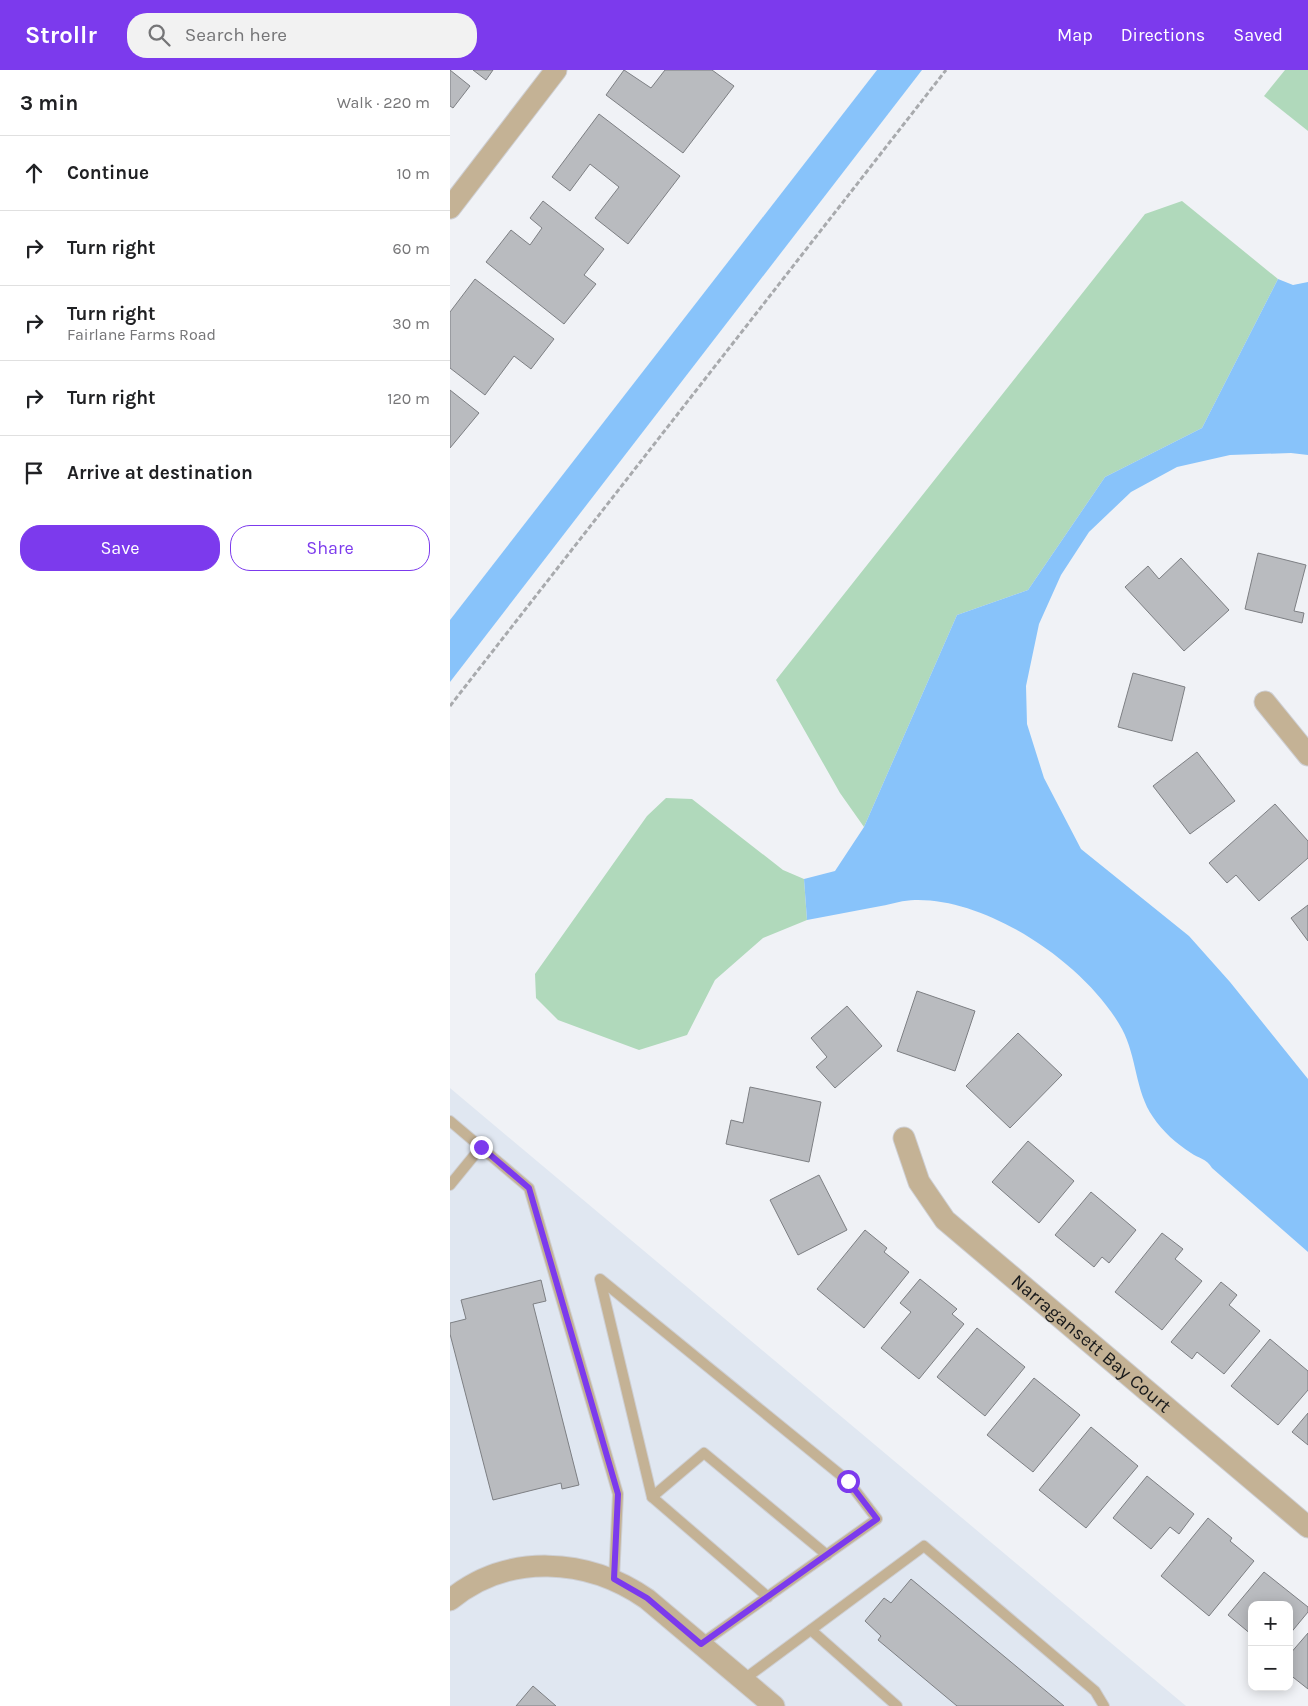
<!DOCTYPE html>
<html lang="en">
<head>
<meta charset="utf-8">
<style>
  :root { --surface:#fff; --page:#f2f2f2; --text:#202124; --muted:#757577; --line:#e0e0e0; --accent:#7c3aed }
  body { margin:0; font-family:Karla,sans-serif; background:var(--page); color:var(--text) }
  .controls { position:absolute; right:15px; bottom:15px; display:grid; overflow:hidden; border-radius:10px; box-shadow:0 2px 12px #0003 }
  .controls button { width:45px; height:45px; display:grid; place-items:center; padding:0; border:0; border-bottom:1px solid var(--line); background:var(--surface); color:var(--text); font:25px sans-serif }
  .stop { position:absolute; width:15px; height:15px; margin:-11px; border:4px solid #7c3aed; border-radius:50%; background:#fff }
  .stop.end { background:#7c3aed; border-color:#fff; box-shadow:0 1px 5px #0008 }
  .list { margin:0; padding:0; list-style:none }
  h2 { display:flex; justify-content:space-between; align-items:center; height:65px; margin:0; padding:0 20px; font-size:21px }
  h2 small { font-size:16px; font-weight:400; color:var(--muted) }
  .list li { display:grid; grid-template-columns:32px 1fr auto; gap:15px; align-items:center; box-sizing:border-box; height:75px; padding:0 20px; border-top:1px solid var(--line) }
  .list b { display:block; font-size:19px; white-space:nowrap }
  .list p { margin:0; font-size:16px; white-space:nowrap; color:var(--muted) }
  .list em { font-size:16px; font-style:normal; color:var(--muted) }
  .actions { display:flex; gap:10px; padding:15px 20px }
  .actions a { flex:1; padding:11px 0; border:1px solid var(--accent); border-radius:20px; text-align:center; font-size:18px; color:var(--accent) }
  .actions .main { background:var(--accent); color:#fff }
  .icon { flex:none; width:28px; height:28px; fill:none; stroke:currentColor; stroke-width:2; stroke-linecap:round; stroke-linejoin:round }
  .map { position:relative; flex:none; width:858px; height:1636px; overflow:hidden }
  header { display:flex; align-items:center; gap:30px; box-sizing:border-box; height:70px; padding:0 25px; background:var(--accent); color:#fff }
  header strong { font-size:24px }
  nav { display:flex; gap:28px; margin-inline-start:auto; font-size:18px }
  .search { width:350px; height:45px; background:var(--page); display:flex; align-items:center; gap:12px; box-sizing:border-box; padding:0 18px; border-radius:20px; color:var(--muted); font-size:19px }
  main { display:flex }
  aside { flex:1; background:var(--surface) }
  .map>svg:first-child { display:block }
  .built { fill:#e0e7f1 }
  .green { fill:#b0d9bb }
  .water { fill:#88c3fa }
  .building { fill:#b9bbbf; stroke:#7d7f83 }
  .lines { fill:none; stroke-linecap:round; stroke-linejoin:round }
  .service-casing { stroke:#cecfd3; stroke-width:12 }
  .minor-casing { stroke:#cecfd3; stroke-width:23 }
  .path { stroke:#a8aaad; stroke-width:3; stroke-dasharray:5 2.5; stroke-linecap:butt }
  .service { stroke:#c4b295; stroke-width:10 }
  .minor { stroke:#c4b295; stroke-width:21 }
  .route { stroke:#7c3aed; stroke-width:6 }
  .labels { text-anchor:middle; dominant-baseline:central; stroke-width:4.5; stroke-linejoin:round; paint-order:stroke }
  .street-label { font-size:19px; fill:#191a1b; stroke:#fff }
</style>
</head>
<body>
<header>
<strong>Strollr</strong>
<div class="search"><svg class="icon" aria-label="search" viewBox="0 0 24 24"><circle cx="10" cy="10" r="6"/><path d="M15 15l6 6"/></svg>Search here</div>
<nav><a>Map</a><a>Directions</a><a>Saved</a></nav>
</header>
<main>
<aside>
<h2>3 min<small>Walk · 220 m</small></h2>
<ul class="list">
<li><svg class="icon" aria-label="ahead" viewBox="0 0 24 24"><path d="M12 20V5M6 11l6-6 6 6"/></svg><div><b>Continue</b></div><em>10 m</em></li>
<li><svg class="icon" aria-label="right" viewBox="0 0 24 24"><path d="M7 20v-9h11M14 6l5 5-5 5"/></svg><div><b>Turn right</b></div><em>60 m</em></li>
<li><svg class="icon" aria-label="right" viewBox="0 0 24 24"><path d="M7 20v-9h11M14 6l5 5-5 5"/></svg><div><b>Turn right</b><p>Fairlane Farms Road</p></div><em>30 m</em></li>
<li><svg class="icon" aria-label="right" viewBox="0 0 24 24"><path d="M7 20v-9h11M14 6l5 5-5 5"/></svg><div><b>Turn right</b></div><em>120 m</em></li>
<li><svg class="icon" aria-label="arrive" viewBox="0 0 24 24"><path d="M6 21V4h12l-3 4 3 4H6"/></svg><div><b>Arrive at destination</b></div></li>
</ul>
<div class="actions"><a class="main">Save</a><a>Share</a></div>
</aside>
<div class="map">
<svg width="858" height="1636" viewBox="0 0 858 1636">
  <rect width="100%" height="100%" fill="#f0f2f6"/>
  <!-- built -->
  <polygon class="built" points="0,1018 736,1636 0,1636"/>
  <!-- green -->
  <g class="green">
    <polygon points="835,0 858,0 858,61 814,26"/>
    <polygon points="732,131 828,209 752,358 655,407 578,520 507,545 414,757 390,723 326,610 695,144"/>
    <polygon points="216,728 242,729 333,800 354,809 357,850 313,868 265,910 237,965 189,980 108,950 86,928 85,904 197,746"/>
  </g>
  <!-- water -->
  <g class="water">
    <polygon points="427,0 472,0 0,612 0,550"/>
    <path d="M828,209L843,215L858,212V385L841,383L780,385L727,397L681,422L639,462L611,505L589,554L576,616L577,654L594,708L631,779L739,866L780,912L858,1009V1182L762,1098C757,1089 748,1088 741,1083C726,1073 713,1062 703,1047C685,1021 687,987 672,959C637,895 539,828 465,830C454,830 442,834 431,836C406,841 382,845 357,850L354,809L385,801L414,757L507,545L578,520L655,407L752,358Z"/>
  </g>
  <!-- building -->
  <g class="building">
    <polygon points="0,0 20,16 3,38 0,36"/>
    <polygon points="23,0 43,0 36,10"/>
    <polygon points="174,0 201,18 215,0 262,0 284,16 233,83 156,25"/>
    <polygon points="149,44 230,106 178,174 145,148 169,117 140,94 120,121 102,107"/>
    <polygon points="93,131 154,179 134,205 146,214 114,254 36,192 61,160 80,175 92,158 80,148"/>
    <polygon points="25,209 104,269 81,299 64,286 35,325 0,298 0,242"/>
    <polygon points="0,320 29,343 0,378"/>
    <polygon points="808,483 856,495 844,541 854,543 852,553 795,539"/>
    <polygon points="731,488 779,540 734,581 675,517 698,496 709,509"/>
    <polygon points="683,603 735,617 722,671 668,657"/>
    <polygon points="747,682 785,731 740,764 703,716"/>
    <polygon points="825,734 858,771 858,788 809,831 786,805 777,813 759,793"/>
    <polygon points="858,835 858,871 841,848"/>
    <polygon points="467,921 525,941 505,1001 447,981"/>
    <polygon points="397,936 432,976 385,1018 366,997 377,987 361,968"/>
    <polygon points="568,963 612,1005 560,1058 516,1016"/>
    <polygon points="300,1017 371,1032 359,1092 276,1074 281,1050 293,1053"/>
    <polygon points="578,1071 624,1111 589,1153 542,1112"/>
    <polygon points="369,1105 397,1160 348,1185 320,1130"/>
    <polygon points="641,1122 686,1160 659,1193 652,1187 644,1197 605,1165"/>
    <polygon points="415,1160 437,1178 434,1182 459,1202 414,1258 367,1219"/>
    <polygon points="712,1163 733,1179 725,1189 752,1211 712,1260 665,1222"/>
    <polygon points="470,1209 507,1239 502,1244 514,1254 469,1309 431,1278 461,1242 450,1233"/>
    <polygon points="91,1210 96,1231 83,1234 129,1415 112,1419 111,1413 43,1430 0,1264 0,1253 16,1249 11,1230"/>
    <polygon points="771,1212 787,1225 779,1235 810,1261 774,1304 747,1282 742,1289 721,1272"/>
    <polygon points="527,1258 575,1297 535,1346 487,1307"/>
    <polygon points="820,1269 858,1301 858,1320 828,1355 781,1316"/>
    <polygon points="584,1308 630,1345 583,1402 537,1365"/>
    <polygon points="858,1343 858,1375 842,1362"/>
    <polygon points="641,1357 688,1396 636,1458 589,1420"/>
    <polygon points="697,1406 744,1444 729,1464 720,1457 701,1479 663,1448"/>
    <polygon points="758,1448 782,1468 780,1471 804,1491 759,1546 711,1506"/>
    <polygon points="814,1502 858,1537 858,1542 839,1565 839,1535 802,1535 802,1565 778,1545"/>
    <polygon points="461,1509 614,1636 507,1636 428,1570 431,1566 415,1551 434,1528 441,1533"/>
    <polygon points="858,1563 858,1619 839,1604 839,1585"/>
    <polygon points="83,1616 106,1636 66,1636"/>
  </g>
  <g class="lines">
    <defs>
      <g id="service">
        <polyline points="0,1051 79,1118 168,1424 164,1509"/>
        <polyline points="0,1115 31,1077"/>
        <polyline points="202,1427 254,1383 377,1485"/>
        <polyline points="361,1560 447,1636"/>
        <polyline points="251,1574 427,1449 398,1411 150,1209 202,1427 318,1527"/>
        <polyline points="293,1610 474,1476 645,1621 654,1636"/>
      </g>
      <g id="minor">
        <polyline points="0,138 106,0"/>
        <polyline points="815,632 858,685"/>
        <path id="s1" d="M454,1068L469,1112L495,1150L858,1457"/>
        <path d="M0,1530C58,1482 138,1488 197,1529L324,1636"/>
      </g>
    </defs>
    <!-- service casing -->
    <use href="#service" class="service-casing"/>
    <!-- minor casing -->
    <use href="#minor" class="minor-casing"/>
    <!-- path -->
    <polyline class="path" points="0,636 496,0"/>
    <!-- service -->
    <use href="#service" class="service"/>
    <!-- minor -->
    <use href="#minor" class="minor"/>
  </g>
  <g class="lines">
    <!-- route -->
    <polyline class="route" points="31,1077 79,1118 168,1424 164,1509 197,1528 251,1574 427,1449 398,1411"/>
  </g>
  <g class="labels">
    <!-- street labels -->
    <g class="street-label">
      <text stroke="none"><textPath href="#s1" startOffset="284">Narragansett Bay Court</textPath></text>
    </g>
  </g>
</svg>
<div class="controls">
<button>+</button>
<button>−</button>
</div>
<div class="stop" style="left:398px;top:1411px"></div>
<div class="stop end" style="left:31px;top:1077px"></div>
</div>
</main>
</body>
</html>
